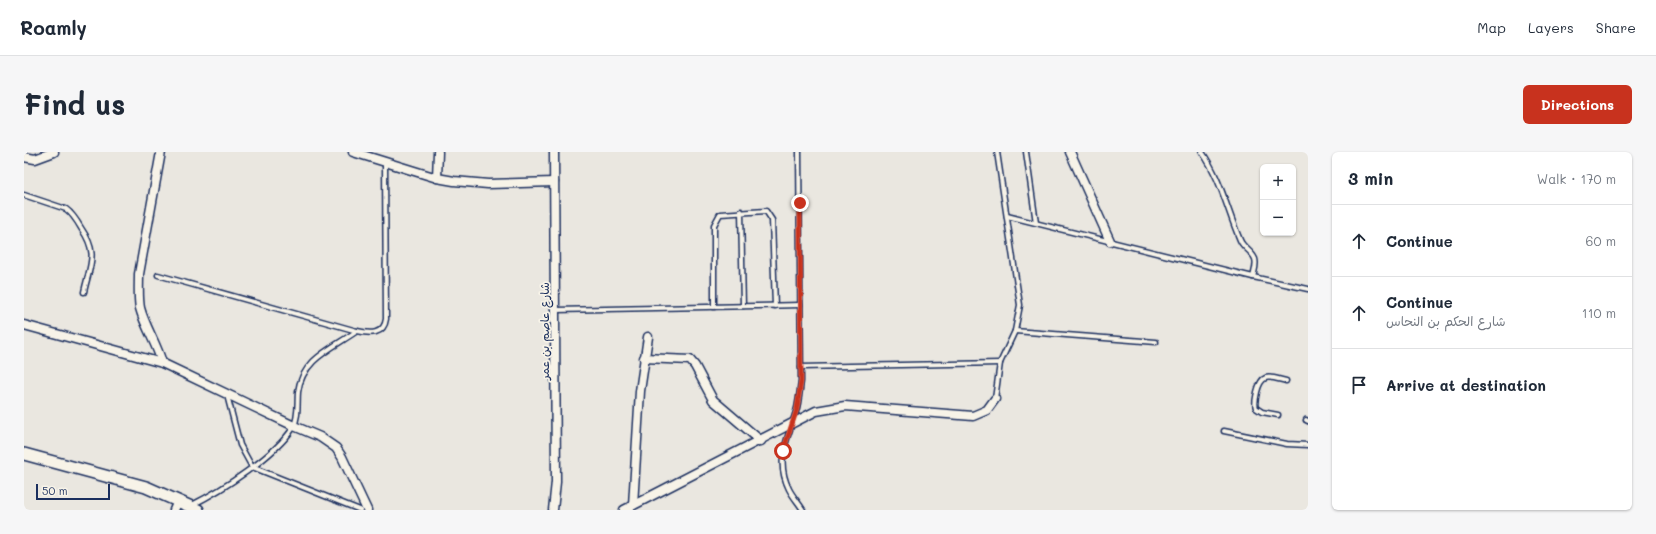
<!DOCTYPE html>
<html lang="en">
<head>
<meta charset="utf-8">
<style>
  :root { --surface:#fff; --page:#f6f6f7; --text:#1f2937; --muted:#747a83; --line:#e0e1e3; --accent:#c8321e }
  body { margin:0; font-family:Mali,"Playpen Sans Arabic",sans-serif; background:var(--page); color:var(--text) }
  .controls { position:absolute; right:12px; top:12px; display:grid; overflow:hidden; border-radius:6px; box-shadow:0 1px 3px #0004 }
  .controls button { width:36px; height:36px; display:grid; place-items:center; padding:0; border:0; border-bottom:1px solid var(--line); background:var(--surface); color:var(--text); font:20px sans-serif }
  .scale { position:absolute; left:12px; bottom:10px; width:74px; box-sizing:border-box; padding-left:4px; border:2px solid #1b2f5e; border-top:0; font-size:11px; line-height:14px; white-space:nowrap; color:#1b2f5e; -webkit-text-stroke:3px #f7f3e8; paint-order:stroke }
  .stop { position:absolute; width:12px; height:12px; margin:-9px; border:3px solid #c8321e; border-radius:50%; background:#fff }
  .stop.end { background:#c8321e; border-color:#fff; box-shadow:0 1px 4px #0008 }
  .list { margin:0; padding:0; list-style:none }
  h2 { display:flex; justify-content:space-between; align-items:center; height:52px; margin:0; padding:0 16px; font-size:17px }
  h2 small { font-size:13px; font-weight:400; color:var(--muted) }
  .list li { display:grid; grid-template-columns:26px 1fr auto; gap:12px; align-items:center; box-sizing:border-box; height:72px; padding:0 16px; border-top:1px solid var(--line) }
  .list b { display:block; font-size:15px; white-space:nowrap }
  .list p { margin:0; font-size:13px; white-space:nowrap; color:var(--muted) }
  .list em { font-size:13px; font-style:normal; color:var(--muted) }
  .icon { flex:none; width:22px; height:22px; fill:none; stroke:currentColor; stroke-width:2; stroke-linecap:round; stroke-linejoin:round }
  .map { position:relative; flex:none; width:1284px; height:358px; overflow:hidden; border-radius:6px }
  header { display:flex; align-items:center; gap:24px; box-sizing:border-box; height:56px; padding:0 20px; background:var(--surface); border-bottom:1px solid var(--line) }
  header strong { font-size:19px }
  nav { display:flex; gap:22px; margin-inline-start:auto; font-size:14px }
  .intro { display:flex; align-items:center; justify-content:space-between; box-sizing:border-box; height:96px; padding:0 24px }
  h1 { margin:0; font-size:28px }
  .button { padding:10px 18px; border-radius:6px; background:var(--accent); color:#fff; font-size:14px; font-weight:700 }
  main { display:flex; gap:24px; padding:0 24px }
  aside { flex:1; background:var(--surface); border-radius:6px; box-shadow:0 1px 3px #0004 }
  .map>svg:first-child { display:block }
  .lines { fill:none; stroke-linecap:round; stroke-linejoin:round }
  .lane-casing { stroke:#1b2f5e; stroke-width:7 }
  .street-casing { stroke:#1b2f5e; stroke-width:11 }
  .secondary-casing { stroke:#1b2f5e; stroke-width:14 }
  .lane { stroke:#f7f3e8; stroke-width:4 }
  .street { stroke:#f7f3e8; stroke-width:8 }
  .secondary { stroke:#f7f3e8; stroke-width:11 }
  .route { stroke:#c8321e; stroke-width:5 }
  .labels { text-anchor:middle; dominant-baseline:central; stroke-width:3.5; stroke-linejoin:round; paint-order:stroke }
  .street-label { font-size:12px; fill:#1b2f5e; stroke:#f7f3e8 }
</style>
</head>
<body>
<header>
<strong>Roamly</strong>
<nav><a>Map</a><a>Layers</a><a>Share</a></nav>
</header>
<div class="intro"><h1>Find us</h1><a class="button">Directions</a></div>
<main>
<div class="map">
<svg width="1284" height="358" viewBox="0 0 1284 358">
  <rect width="100%" height="100%" fill="#eae7e0"/>
  <filter id="ink" filterUnits="userSpaceOnUse"><feTurbulence type="fractalNoise" baseFrequency=".025" numOctaves="2"/><feDisplacementMap in="SourceGraphic" scale="8" xChannelSelector="R" yChannelSelector="G"/><feConvolveMatrix kernelMatrix="1 2 1 2 8 2 1 2 1" color-interpolation-filters="sRGB"/></filter>
  <g filter="url(#ink)">
    <g class="lines">
      <defs>
        <g id="lane">
          <path d="M775,0L777,229C776,238 775,247 773,256C765,285 750,307 765,337C769,345 775,351 779,358"/>
          <polyline points="1002,0 1012,71"/>
          <path d="M1178,0C1197,27 1203,58 1216,88C1219,96 1228,99 1231,107C1233,113 1230,120 1229,125"/>
          <path d="M0,43L42,57C49,62 53,69 57,76C75,102 66,112 60,140"/>
          <polyline points="717,59 719,154"/>
          <polyline points="983,64 1229,125 1284,137"/>
          <path d="M134,123L333,179C346,182 360,183 362,167L361,10"/>
          <polyline points="690,155 690,73 696,62 742,59 748,68 751,154"/>
          <polyline points="532,158 776,153"/>
          <polyline points="991,179 1132,190"/>
          <polyline points="777,215 976,211"/>
          <polyline points="203,243 216,293 228,315 336,358"/>
          <polyline points="971,247 976,211 991,179 996,153 973,0"/>
          <path d="M1254,263L1238,260L1232,256C1230,251 1232,246 1233,240C1238,220 1246,225 1262,229"/>
          <polyline points="1282,268 1284,269"/>
          <polyline points="1200,279 1263,292 1284,293"/>
          <path d="M168,353C198,338 251,304 269,276C275,265 273,252 274,240C278,207 309,196 333,179"/>
        </g>
        <g id="street">
          <path d="M137,0L115,122C115,133 114,145 116,156C121,175 133,192 138,211"/>
          <polyline points="329,0 413,26 430,29 464,32 530,30"/>
          <polyline points="1046,0 1086,89"/>
          <polyline points="0,5 11,7 30,0"/>
          <polyline points="413,26 414,0"/>
          <polyline points="0,173 138,211 270,274 296,285 312,296 318,305 343,358"/>
          <polyline points="620,206 666,208 671,214 689,248 737,289"/>
          <polyline points="609,353 616,239 624,185"/>
          <polyline points="150,358 154,349"/>
          <polyline points="529,358 532,330 530,0"/>
          <polyline points="600,358 792,259 821,254 949,264 963,258 971,247"/>
        </g>
        <polyline id="secondary" points="0,302 122,335 174,358"/>
      </defs>
      <!-- lane casing -->
      <use href="#lane" class="lane-casing"/>
      <!-- street casing -->
      <use href="#street" class="street-casing"/>
      <!-- secondary casing -->
      <use href="#secondary" class="secondary-casing"/>
      <!-- lane -->
      <use href="#lane" class="lane"/>
      <!-- street -->
      <use href="#street" class="street"/>
      <!-- secondary -->
      <use href="#secondary" class="secondary"/>
    </g>
  </g>
  <g class="lines" filter="url(#ink)">
    <!-- route -->
    <polyline class="route" points="759,299 773,257 777,229 776,51"/>
  </g>
  <g class="labels">
    <!-- street labels -->
    <g class="street-label">
      <text transform="translate(520 179) rotate(-90)">شارع عاصم بن عمر</text>
    </g>
  </g>
</svg>
<div class="controls">
<button>+</button>
<button>−</button>
</div>
<div class="scale">50 m</div>
<div class="stop" style="left:759px;top:299px"></div>
<div class="stop end" style="left:776px;top:51px"></div>
</div>
<aside>
<h2>3 min<small>Walk · 170 m</small></h2>
<ul class="list">
<li><svg class="icon" aria-label="ahead" viewBox="0 0 24 24"><path d="M12 20V5M6 11l6-6 6 6"/></svg><div><b>Continue</b></div><em>60 m</em></li>
<li><svg class="icon" aria-label="ahead" viewBox="0 0 24 24"><path d="M12 20V5M6 11l6-6 6 6"/></svg><div><b>Continue</b><p>شارع الحكم بن النحاس</p></div><em>110 m</em></li>
<li><svg class="icon" aria-label="arrive" viewBox="0 0 24 24"><path d="M6 21V4h12l-3 4 3 4H6"/></svg><div><b>Arrive at destination</b></div></li>
</ul>
</aside>
</main>
</body>
</html>
